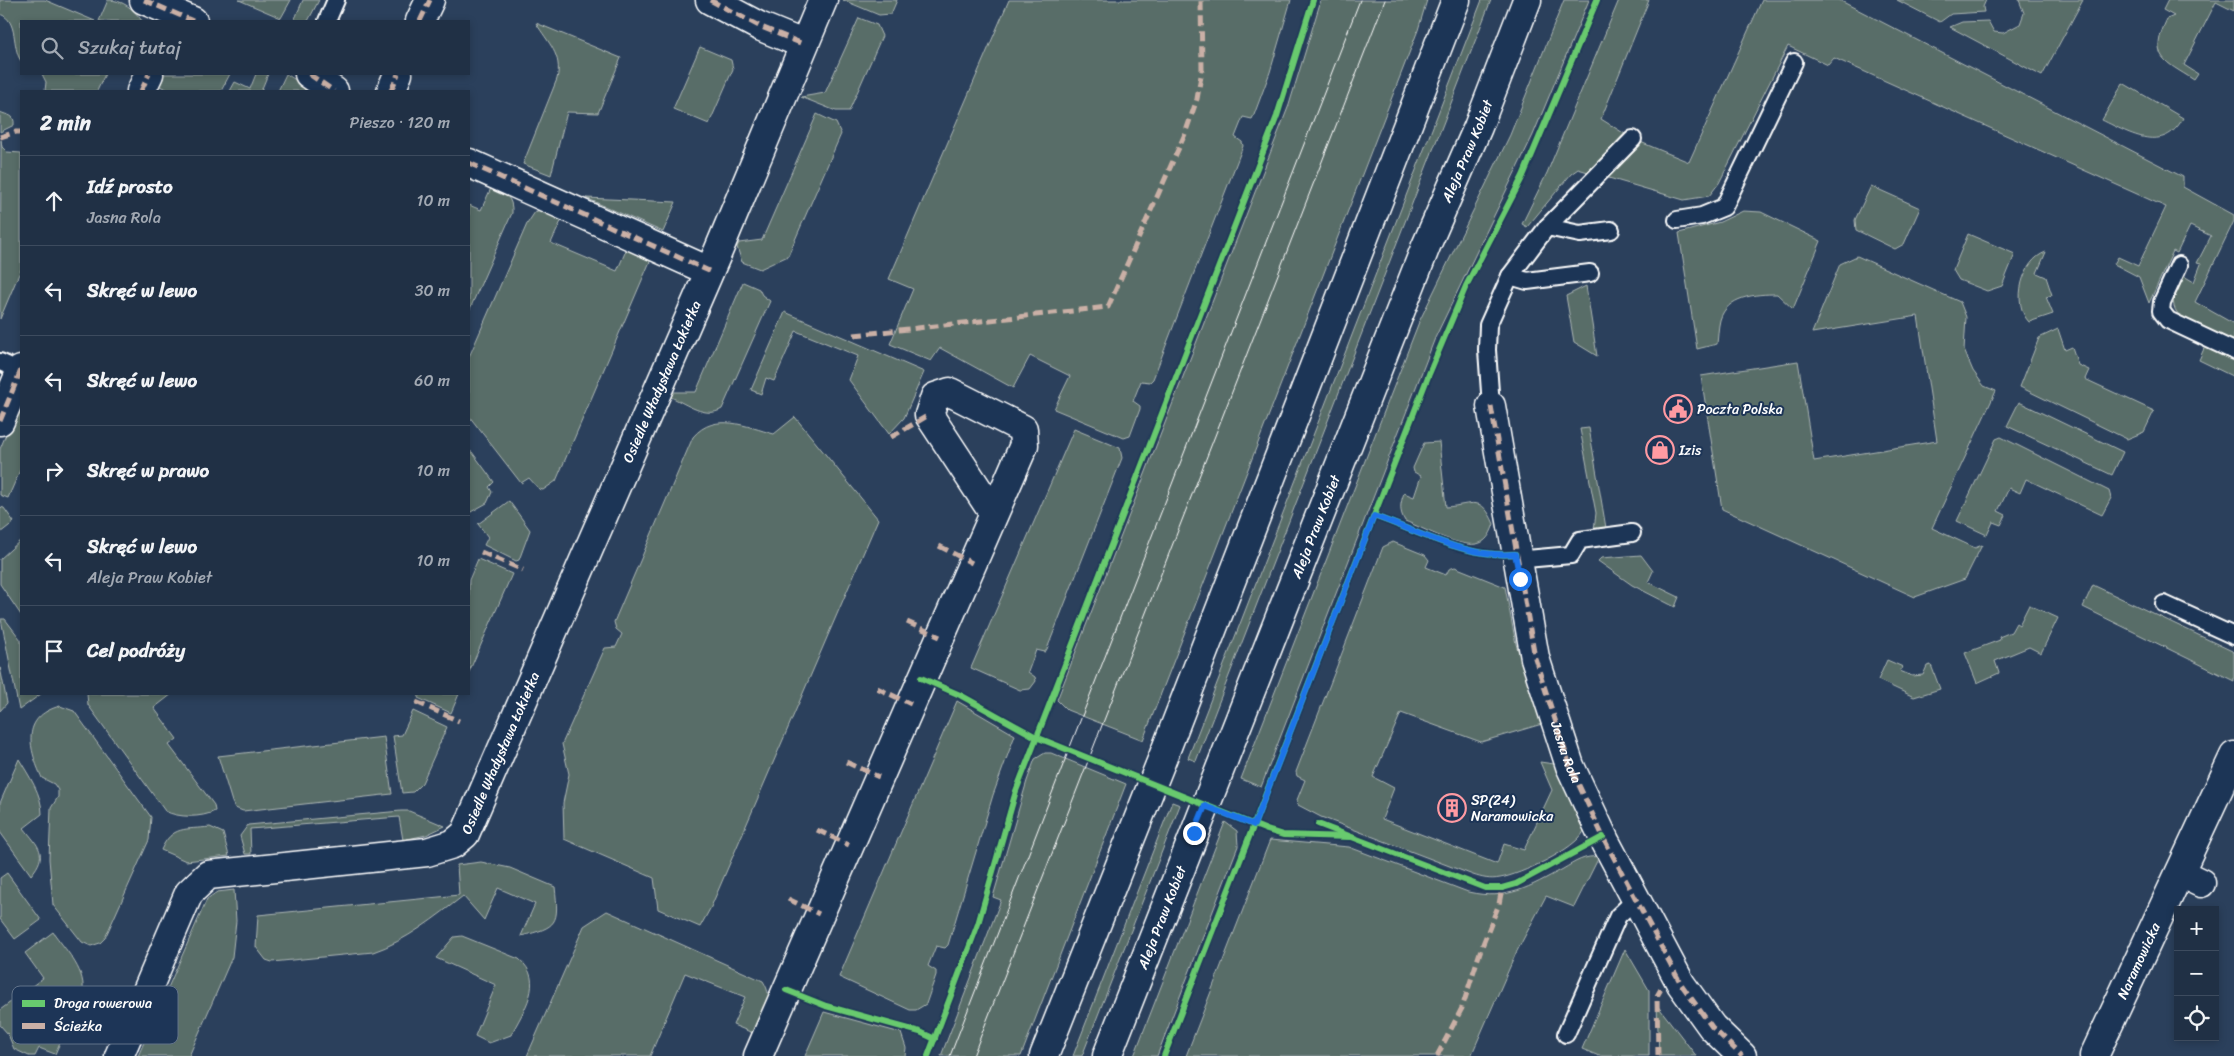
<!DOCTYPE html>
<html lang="pl">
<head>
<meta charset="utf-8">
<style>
  :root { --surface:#203045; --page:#28384c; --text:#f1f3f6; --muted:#a2a9b3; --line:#3d4b5e }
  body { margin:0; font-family:Sriracha,sans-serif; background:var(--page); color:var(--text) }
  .controls { position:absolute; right:15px; bottom:15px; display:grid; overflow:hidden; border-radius:0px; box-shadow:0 2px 8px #0003 }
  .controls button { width:45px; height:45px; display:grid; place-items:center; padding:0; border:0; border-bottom:1px solid var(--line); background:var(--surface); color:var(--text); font:25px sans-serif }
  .stop { position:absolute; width:15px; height:15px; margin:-11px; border:4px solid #1a73e8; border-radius:50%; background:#fff }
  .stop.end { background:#1a73e8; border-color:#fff; box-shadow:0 1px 5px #0008 }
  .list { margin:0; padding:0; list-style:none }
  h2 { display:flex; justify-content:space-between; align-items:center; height:65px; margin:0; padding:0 20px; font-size:21px }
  h2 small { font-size:16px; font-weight:400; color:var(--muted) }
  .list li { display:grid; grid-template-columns:32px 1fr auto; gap:15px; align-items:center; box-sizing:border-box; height:90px; padding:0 20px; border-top:1px solid var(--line) }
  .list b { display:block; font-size:19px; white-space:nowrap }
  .list p { margin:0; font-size:16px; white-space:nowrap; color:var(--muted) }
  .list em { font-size:16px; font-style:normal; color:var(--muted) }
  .icon { flex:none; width:28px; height:28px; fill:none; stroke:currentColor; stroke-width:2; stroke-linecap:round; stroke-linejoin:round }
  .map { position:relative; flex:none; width:2234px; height:1056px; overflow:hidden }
  .search { position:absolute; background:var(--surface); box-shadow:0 2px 8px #0003; left:20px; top:20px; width:450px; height:55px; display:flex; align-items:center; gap:12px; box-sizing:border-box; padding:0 18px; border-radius:0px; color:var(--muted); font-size:19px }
  .panel { position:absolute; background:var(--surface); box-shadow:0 2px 8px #0003; left:20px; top:90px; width:450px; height:605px; border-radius:0px }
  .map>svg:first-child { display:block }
  .green { fill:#596d68; stroke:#acb6b4 }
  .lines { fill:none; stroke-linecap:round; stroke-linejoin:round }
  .service-casing { stroke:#fff; stroke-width:20 }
  .minor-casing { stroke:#fff; stroke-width:31 }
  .tertiary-casing { stroke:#fff; stroke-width:31 }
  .service { stroke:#1d3557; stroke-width:16 }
  .minor { stroke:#1d3557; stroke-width:28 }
  .tertiary { stroke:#1d3557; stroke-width:28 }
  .tram { stroke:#fff; stroke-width:1 }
  .quiet { stroke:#cab0a6; stroke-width:5; stroke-dasharray:10 5; stroke-linecap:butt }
  .cycleway-casing { stroke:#1d3557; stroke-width:9 }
  .cycleway { stroke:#67ca6e; stroke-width:6 }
  .route { stroke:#1a73e8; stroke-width:6 }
  .labels { text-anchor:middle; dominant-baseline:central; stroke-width:4; stroke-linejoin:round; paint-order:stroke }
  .street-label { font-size:14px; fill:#fff; stroke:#1d3557 }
  .poi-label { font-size:14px; fill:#fff; stroke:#1d3557; text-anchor:start }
  .key { fill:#1d3557; stroke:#617289; stroke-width:1 }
  .key-label { font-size:14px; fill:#fff }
</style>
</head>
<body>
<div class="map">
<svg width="2234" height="1056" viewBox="0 0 2234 1056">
  <rect width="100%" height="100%" fill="#2b405c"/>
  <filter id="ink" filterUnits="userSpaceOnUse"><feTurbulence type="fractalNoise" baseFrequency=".02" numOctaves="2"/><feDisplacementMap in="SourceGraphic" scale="10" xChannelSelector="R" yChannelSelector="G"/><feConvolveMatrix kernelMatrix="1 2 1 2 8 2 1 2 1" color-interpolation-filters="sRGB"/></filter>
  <g filter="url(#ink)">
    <!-- green -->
    <g class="green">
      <path d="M0,0H45L95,21H21V61C11,46 19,21 0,14Z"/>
      <path d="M108,0C123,0 134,9 142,21H99Z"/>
      <polygon points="239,0 291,0 281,18"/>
      <polygon points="303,0 319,0 308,21 294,21"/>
      <polygon points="843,0 897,0 891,14 879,15"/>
      <polygon points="1009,0 1291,0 1270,72 1254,115 1252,119 1243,117 1235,137 1242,142 1243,146 1153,379 1150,382 1141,381 1133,401 1140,406 1140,409 1130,436 1124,438 1054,409 1070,376 1030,356 1013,388 940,348 931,361 890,344 913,289 889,279"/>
      <polygon points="1321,0 1427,0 1418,30 1143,740 1067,710 1057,700 1289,105"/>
      <polygon points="1482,0 1491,0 1196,761 1188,758"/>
      <polygon points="1564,0 1589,0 1533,135 1435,338 1261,787 1241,779 1419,322 1510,135"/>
      <path d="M1619,0H1649L1601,119L1633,139L1689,162L1762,0H1839L2183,177V187L2234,215V221L2195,302L2234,324V343L2184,319C2166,307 2175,291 2182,275L2194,282L2201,264L2197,263L2211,236L2190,226L2177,253L2173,251L2149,303L2139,277L2114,264L2118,257L2138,266L2166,207L1834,58L1828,65L1788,46L1719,183L1709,196L1684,200L1578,169L1571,174L1527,227L1522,224L1547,173Z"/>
      <polygon points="1897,0 1986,0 1983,7 1984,12 1951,14 1940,22"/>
      <polygon points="2019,0 2083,0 2042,76 1950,27 1962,22 1988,21 1994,32 2003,33 2020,24 2024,13"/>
      <path d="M2168,0H2234V11L2216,2L2184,65L2198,74L2194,80C2165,61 2148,58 2167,19L2174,16L2163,10Z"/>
      <polygon points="859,18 877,25 882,36 849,111 836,111 801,97 825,93"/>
      <path d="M536,23L621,58L598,113L567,112L551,175L523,164L557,79C563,55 548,43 536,23Z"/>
      <polygon points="700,47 731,60 733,69 709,124 673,109"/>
      <polygon points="42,74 105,74 97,91 45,91 46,82"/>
      <polygon points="161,74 230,74 221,91 171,91 155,84"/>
      <polygon points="256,74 268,74 261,91 230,91 235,82 250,89"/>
      <polygon points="286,74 299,82 306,91 278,91"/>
      <path d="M2123,83L2183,118C2164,154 2131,134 2102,120Z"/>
      <path d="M0,112C8,116 15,114 14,125L0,132Z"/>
      <polygon points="817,114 836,123 841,134 788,256 760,269 742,262 737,247 739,243 762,240"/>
      <polygon points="1,140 2,147 7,152 21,153 21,269 0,319"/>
      <path d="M492,186C505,193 513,197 512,213L469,311V205L481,210Z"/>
      <polygon points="1871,186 1920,208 1904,244 1895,249 1856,230 1855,220"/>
      <polygon points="586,198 676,202 663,232"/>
      <polygon points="540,210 563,217 551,243 617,271 628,246 651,259 556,481 543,490 539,489 529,478 521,483 469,416 469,357 527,224 535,212"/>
      <path d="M1743,211L1761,212L1821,241L1793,309L1777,294C1755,294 1727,296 1720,320C1718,328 1718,336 1717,344L1697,349L1679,233L1720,222Z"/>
      <polygon points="1968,234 2015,254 2002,286 1987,291 1959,280 1953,270"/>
      <path d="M2046,252L2037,273L2046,277L2052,295L2046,297L2053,314L2029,322C2011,303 2022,260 2046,252Z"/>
      <polygon points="1857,256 1960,302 1966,317 1964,350 1973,371 1984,386 1996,391 1932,528 1975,548 1982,545 1965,579 1915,597 1722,509 1701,376 1798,361 1814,461 1937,441 1918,316 1812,333 1840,264"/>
      <path d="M743,282L759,289L762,295L770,301L722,409C706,419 686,404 671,397L673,392H696Z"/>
      <polygon points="1586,286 1597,356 1574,342 1566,296"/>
      <polygon points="785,312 924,372 904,418 889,434 849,380 858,356 796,331 774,381 766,378 761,394 751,390"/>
      <polygon points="2058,329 2065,350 2072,347 2078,365 2089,370 2085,379 2154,411 2144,432 2127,439 2020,387 2039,338"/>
      <polygon points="2206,344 2234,357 2234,377 2199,360"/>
      <polygon points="2019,402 2123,452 2112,475 2007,426"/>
      <polygon points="16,410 21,412 21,468 8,498 0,495 0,449"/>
      <path d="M795,417L878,519L711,907L700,927L658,909L654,878L564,839L563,803L569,774L562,744L605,648L616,647L622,634L616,629L614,622L693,437C715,411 747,427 774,434Z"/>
      <polygon points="1589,428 1606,528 1594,530 1596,513 1580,429"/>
      <polygon points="1074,429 1120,448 1122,458 1047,649 1045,652 1036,650 1028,672 1035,677 1036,681 1030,689 1020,690 971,668"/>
      <polygon points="2001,437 2109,491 2111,498 2102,515 2026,479 2020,493 2009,488 1998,511 2006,515 2001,525 1993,522 1987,535 1957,521 1996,439"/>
      <path d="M1439,442L1446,507C1473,505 1481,494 1494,524C1491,532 1488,540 1480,543C1463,550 1423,528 1405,521C1399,511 1400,504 1404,493L1414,497L1421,476L1414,472L1413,468L1424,443Z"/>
      <polygon points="469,452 472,452 494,482 489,487 492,492 487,503 469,513"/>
      <polygon points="509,501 530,530 519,560 516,561 484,545 488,537 478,524"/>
      <polygon points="0,507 4,508 14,522 0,533"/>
      <polygon points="21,540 21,615 0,584 0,559"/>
      <path d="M1393,542L1425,555L1429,560L1426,567L1446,575L1449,569L1455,567L1505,587L1516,644L1542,724L1481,742L1401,713L1373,777L1394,788L1382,819L1497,864L1504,844L1524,850L1552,790L1540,762L1554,764L1584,831C1576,849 1520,875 1500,878C1490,880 1482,878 1473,875L1321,817L1298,805L1297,800L1305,780L1297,776L1296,772L1383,547Z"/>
      <polygon points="1641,555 1653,571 1648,582 1679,597 1675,607 1632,585 1598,561 1601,558"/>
      <polygon points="478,559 512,574 469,672 469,580"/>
      <polygon points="2093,585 2232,651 2234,653 2234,681 2083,607"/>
      <polygon points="2029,605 2058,618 2041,653 2029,647 1995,661 1999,673 1977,683 1965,653 2000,640 1999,637 2011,632 2016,623 2019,625"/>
      <polygon points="1,619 5,619 21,640 21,694 41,694 19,710"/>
      <polygon points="1887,660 1903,667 1900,671 1912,676 1923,675 1927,666 1931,665 1940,689 1914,697 1878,680"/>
      <polygon points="0,667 7,703 0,711"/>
      <path d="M87,694H172L154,708L177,739L169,745L214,805L215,811C202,818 178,818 165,811L88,705Z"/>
      <polygon points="420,694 459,694 451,713 418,698"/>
      <polygon points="957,701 1015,735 993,795 948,945 945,948 936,946 928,966 936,971 936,975 926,1004 916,1010 910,1010 839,977"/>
      <path d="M60,706L74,711L151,817L149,840L105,938L100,943L91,946L82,942L53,905L49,859L51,808L58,797V790L54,784L42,778C29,749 20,717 60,706Z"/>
      <polygon points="413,711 447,727 422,783 413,792 402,793 393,736 402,735"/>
      <polygon points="384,737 392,794 243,811 235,808 232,802 218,756"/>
      <polygon points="1045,753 1051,753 1126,784 1021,1056 941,1056 1001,900 993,897 1027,781 1035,759"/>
      <path d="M19,759C29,776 42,794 42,814L24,828C38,846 49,854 31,875L0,832V803Z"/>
      <polygon points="1172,802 1180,805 1082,1056 1073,1056"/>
      <polygon points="401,811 409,811 445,826 426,835 403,840 399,817 250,829 251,854 245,854 240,836 248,825"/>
      <polygon points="1225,822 1237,831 1238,846 1157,1056 1134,1056"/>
      <path d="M210,827L223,833L229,856L186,861L161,850C172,825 186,830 210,827Z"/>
      <path d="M1270,840L1349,847L1468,892C1508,901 1529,887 1563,869C1575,862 1585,855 1599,857L1574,907L1546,896L1516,953L1471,1056H1186Z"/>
      <path d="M481,862L510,868L555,887C559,924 558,927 521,936L535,904L498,888L484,920L463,896C436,917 406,941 373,952L272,962L266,960L256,947L258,915L459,895L457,865Z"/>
      <polygon points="7,873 41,920 15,939 0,919 0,878"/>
      <polygon points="234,890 236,921 232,957 189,1056 138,1056 207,899 217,892"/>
      <path d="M607,911L763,981C775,1000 765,1015 758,1035L733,1025L745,997L685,973L650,1056H527L584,926Z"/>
      <path d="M53,932C64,948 85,969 83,990L55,1054L39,1048L35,1056H29L14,1049L8,1034L0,1025V1010L43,978L25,953Z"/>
      <path d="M462,936L519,959C546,981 523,1011 511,1035L489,1043L475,1036L496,985L436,958L454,937Z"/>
      <polygon points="1625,949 1649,990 1649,1056 1599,1056 1582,1049"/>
      <polygon points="1657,1005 1694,1053 1696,1056 1659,1056"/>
      <polygon points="824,1012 901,1033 906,1048 905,1056 805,1056"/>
    </g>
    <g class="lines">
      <defs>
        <g id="service">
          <polyline points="327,21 336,0"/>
          <polyline points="1677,220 1702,216 1724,207 1794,62"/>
          <polyline points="1547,227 1633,139"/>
          <polyline points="2179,265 2162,302 2161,311 2168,320 2234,351"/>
          <polyline points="1510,276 1527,281 1590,273"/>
          <polyline points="0,362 21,371"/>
          <polyline points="1491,406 1487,350 1488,325 1510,276 1547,227 1580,234 1611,230"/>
          <polyline points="1516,560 1571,555 1580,540 1632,533"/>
          <polyline points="2164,604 2234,636"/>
          <polyline points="1566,1034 1618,916 1636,899"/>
        </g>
        <g id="minor">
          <polyline points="144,0 193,21"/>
          <polyline points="710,0 759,26 803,44"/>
          <polyline points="420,21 430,0"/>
          <polyline points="309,74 334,91"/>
          <polyline points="141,91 149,74"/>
          <polyline points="391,91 398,74"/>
          <polyline points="469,163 709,271"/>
          <polyline points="1491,406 1535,658 1570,766 1605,841 1681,984 1712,1027 1742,1056"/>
          <polyline points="0,421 21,370"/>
          <polyline points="2180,873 2201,883"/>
          <path id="s1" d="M119,1056L189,893L208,875L427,852L453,844L465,834L717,254L823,0"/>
          <polyline points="758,1056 1024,445 1023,429 950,392 935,397 929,415 994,514"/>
          <path id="s2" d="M2094,1056L2234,756"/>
        </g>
        <g id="tertiary">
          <polyline points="1044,1056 1161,762 1456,0"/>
          <path id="s3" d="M1107,1056L1426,246L1478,127L1527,0"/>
        </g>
      </defs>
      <!-- service casing -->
      <use href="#service" class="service-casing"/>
      <!-- minor casing -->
      <use href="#minor" class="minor-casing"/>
      <!-- tertiary casing -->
      <use href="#tertiary" class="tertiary-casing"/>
      <!-- service -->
      <use href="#service" class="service"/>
      <!-- minor -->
      <use href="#minor" class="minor"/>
      <!-- tertiary -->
      <use href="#tertiary" class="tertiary"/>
      <!-- tram -->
      <g class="tram">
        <polyline points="950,1056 1360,0"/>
        <polyline points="973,1056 1385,0"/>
      </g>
      <!-- quiet -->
      <g class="quiet">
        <polyline points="144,0 193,21"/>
        <polyline points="710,0 759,26 803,44"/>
        <polyline points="420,21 430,0"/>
        <polyline points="309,74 334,91"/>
        <polyline points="141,91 149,74"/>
        <polyline points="391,91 398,74"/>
        <polyline points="0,137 16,132 21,132"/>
        <polyline points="469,163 709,271"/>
        <polyline points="854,335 1108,307 1185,134 1197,99 1202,70 1201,0"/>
        <path id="s4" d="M1491,406L1535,658L1570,766L1605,841L1681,984L1712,1027L1742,1056"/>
        <polyline points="0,421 21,370"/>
        <polyline points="891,437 929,415"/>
        <polyline points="939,546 972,563"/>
        <polyline points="481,552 523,570"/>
        <polyline points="907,622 940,637"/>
        <polyline points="877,688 911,704"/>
        <polyline points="416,702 459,721"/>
        <polyline points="846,762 879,777"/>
        <polyline points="817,830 849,845"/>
        <polyline points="788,899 819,914"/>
        <polyline points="1437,1056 1462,1008 1481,949 1499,904 1502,888"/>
        <polyline points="1658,1056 1657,996 1661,989"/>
      </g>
      <defs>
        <g id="cycleway">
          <path d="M1374,516C1420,532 1465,558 1515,554"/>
          <polyline points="921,678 960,695 1036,737 1267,830 1283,835 1350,837"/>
          <polyline points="1318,824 1485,888 1502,888 1516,884 1603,837"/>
          <polyline points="786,990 826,1006 920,1032 935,1039"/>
          <polyline points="928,1056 978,924 1016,791 1277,116 1313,0"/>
          <polyline points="1164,1056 1429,374 1466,286 1523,176 1597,0"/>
        </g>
      </defs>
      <!-- cycleway casing -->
      <use href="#cycleway" class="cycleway-casing"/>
      <!-- cycleway -->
      <use href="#cycleway" class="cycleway"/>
    </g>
  </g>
  <g class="lines" filter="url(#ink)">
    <!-- route -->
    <path class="route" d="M1194,833L1205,806L1254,825L1374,516C1420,532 1465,558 1515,554L1520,579"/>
  </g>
  <!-- icons -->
  <defs>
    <symbol id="civic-ring" viewBox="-11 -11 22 22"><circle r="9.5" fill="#1d3557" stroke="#ff9aa2" stroke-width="1.5"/><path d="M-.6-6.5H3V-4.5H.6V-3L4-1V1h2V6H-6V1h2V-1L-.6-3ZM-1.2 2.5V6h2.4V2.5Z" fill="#ff9aa2"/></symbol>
    <symbol id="shop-ring" viewBox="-11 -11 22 22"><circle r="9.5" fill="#1d3557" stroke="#ff9aa2" stroke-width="1.5"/><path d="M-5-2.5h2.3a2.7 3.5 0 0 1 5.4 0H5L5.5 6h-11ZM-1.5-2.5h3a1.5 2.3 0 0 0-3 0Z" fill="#ff9aa2"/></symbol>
    <symbol id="building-ring" viewBox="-11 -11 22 22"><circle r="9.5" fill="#1d3557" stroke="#ff9aa2" stroke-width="1.5"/><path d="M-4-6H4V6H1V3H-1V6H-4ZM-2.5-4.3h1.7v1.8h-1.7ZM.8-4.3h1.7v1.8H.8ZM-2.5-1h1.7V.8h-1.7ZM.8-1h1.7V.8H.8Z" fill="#ff9aa2"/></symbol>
  </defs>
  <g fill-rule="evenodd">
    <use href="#civic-ring" x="1662" y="393" width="32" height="32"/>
    <use href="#shop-ring" x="1644" y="434" width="32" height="32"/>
    <use href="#building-ring" x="1436" y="792" width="32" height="32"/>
  </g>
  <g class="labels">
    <!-- street labels -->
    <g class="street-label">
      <text stroke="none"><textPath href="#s3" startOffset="974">Aleja Praw Kobiet</textPath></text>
      <text stroke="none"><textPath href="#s1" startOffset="960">Osiedle Władysława Łokietka</textPath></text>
      <text stroke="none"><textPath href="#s3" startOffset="569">Aleja Praw Kobiet</textPath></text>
      <text stroke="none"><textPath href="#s1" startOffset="555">Osiedle Władysława Łokietka</textPath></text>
      <text stroke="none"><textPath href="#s4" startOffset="355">Jasna Rola</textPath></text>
      <text stroke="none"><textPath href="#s3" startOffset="149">Aleja Praw Kobiet</textPath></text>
      <text stroke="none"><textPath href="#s2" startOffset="105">Naramowicka</textPath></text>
    </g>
    <!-- poi labels -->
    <g class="poi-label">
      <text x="1697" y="409">Poczta Polska</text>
      <text x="1679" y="450">Izis</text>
      <text x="1471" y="800">SP(24)<tspan x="1471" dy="16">Naramowicka</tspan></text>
    </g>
  </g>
  <!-- legend -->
  <rect x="12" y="986" width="166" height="58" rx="8" class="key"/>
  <rect x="22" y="1000" width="23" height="7" fill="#67ca6e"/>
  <rect x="22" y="1023" width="23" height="6" fill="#cab0a6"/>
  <g class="key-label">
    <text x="54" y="1008">Droga rowerowa</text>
    <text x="54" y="1031">Ścieżka</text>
  </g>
</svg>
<div class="controls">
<button>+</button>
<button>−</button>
<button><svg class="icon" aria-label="locate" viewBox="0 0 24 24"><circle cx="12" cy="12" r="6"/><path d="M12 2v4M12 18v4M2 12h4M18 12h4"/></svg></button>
</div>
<div class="stop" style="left:1520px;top:579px"></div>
<div class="stop end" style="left:1194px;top:833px"></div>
<div class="search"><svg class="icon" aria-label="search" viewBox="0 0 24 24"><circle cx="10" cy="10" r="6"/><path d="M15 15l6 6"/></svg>Szukaj tutaj</div>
<section class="panel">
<h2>2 min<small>Pieszo · 120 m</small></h2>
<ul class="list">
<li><svg class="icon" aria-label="ahead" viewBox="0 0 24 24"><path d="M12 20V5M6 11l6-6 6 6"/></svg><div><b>Idź prosto</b><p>Jasna Rola</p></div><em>10 m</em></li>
<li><svg class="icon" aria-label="left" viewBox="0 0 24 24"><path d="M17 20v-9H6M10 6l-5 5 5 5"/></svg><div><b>Skręć w lewo</b></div><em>30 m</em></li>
<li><svg class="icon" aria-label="left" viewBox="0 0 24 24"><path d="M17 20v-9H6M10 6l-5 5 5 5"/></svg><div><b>Skręć w lewo</b></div><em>60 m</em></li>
<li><svg class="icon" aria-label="right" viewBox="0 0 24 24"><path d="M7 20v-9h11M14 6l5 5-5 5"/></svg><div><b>Skręć w prawo</b></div><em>10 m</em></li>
<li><svg class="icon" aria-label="left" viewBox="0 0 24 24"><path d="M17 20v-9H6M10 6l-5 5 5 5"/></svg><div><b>Skręć w lewo</b><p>Aleja Praw Kobiet</p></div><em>10 m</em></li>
<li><svg class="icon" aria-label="arrive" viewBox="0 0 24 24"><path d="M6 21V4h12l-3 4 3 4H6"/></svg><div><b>Cel podróży</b></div></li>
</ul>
</section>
</div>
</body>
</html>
